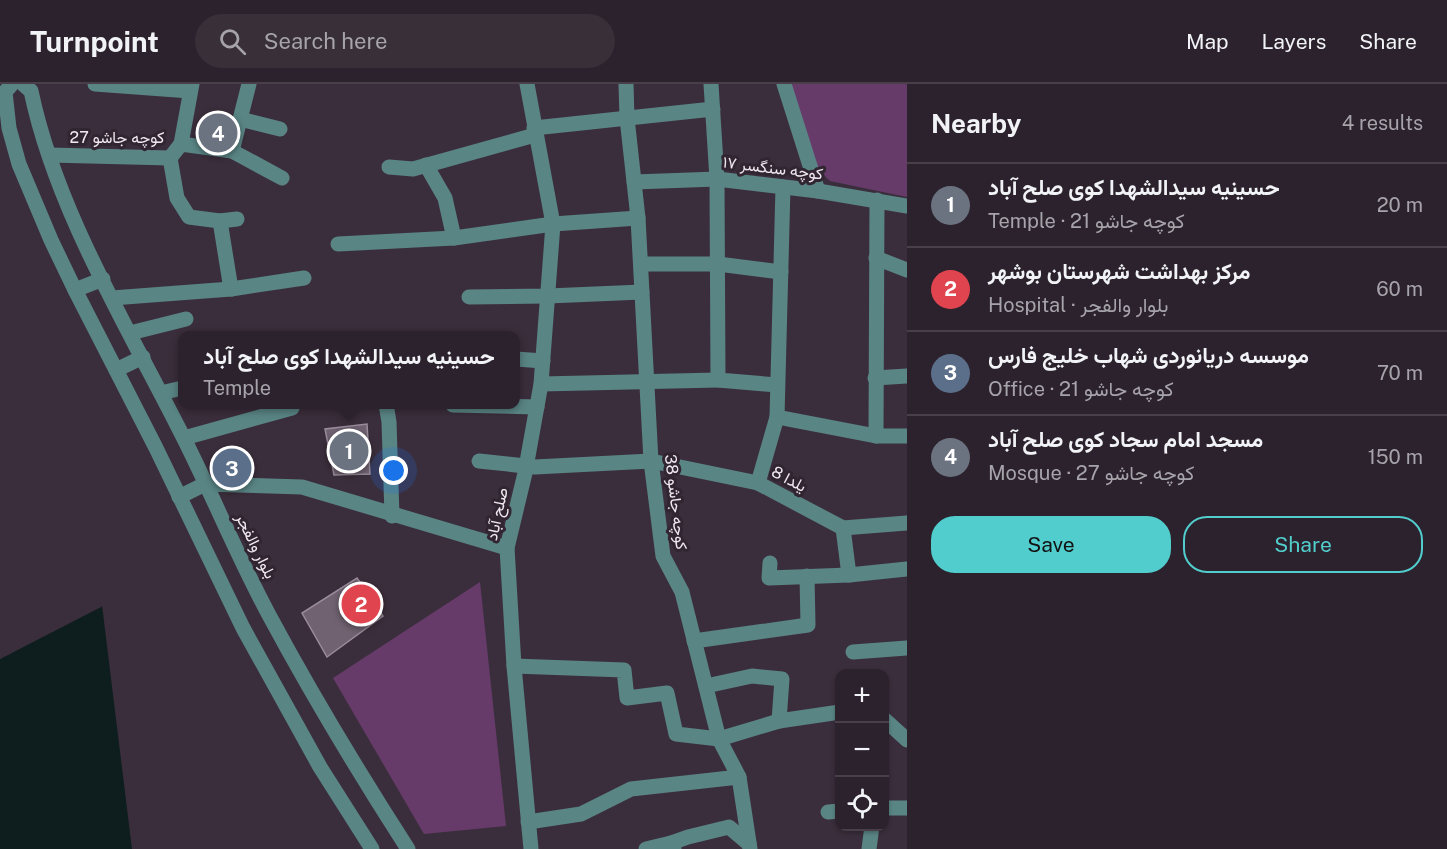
<!DOCTYPE html>
<html lang="en">
<head>
<meta charset="utf-8">
<style>
  :root { --surface:#2c222d; --page:#382f39; --text:#f1f3f6; --muted:#a6a4aa; --line:#483f49; --accent:#52cdcd }
  body { margin:0; font-family:"Public Sans",Vazirmatn,sans-serif; background:var(--page); color:var(--text) }
  .controls { position:absolute; right:18px; bottom:18px; display:grid; overflow:hidden; border-radius:12px; box-shadow:0 2px 4px #0004 }
  .controls button { width:54px; height:54px; display:grid; place-items:center; padding:0; border:0; border-bottom:2px solid var(--line); background:var(--surface); color:var(--text); font:30px sans-serif }
  .you { position:absolute; left:394px; top:387px; width:21px; height:21px; margin:-15px; border:4px solid #fff; border-radius:50%; background:#1a73e8; box-shadow:0 0 0 9px #1a73e833 }
  .badge { display:grid; place-items:center; width:39px; height:39px; border-radius:50%; background:var(--accent); color:#fff; font-size:20px; font-weight:700 }
  .pin { position:absolute; translate:-50% -50%; border:3px solid #fff; box-shadow:0 2px 6px #0006 }
  .popup { position:absolute; left:178px; top:247px; width:342px; height:78px; box-sizing:border-box; display:grid; place-content:center; border-radius:12px; background:var(--surface); filter:drop-shadow(0 2px 4px #0005); font-size:20px; white-space:nowrap; color:var(--muted) }
  .popup b { font-size:22px; color:var(--text) }
  .popup::after { content:''; position:absolute; left:50%; top:100%; margin-left:-12px; border:12px solid transparent; border-top-color:var(--surface) }
  .list { margin:0; padding:0; list-style:none }
  h2 { display:flex; justify-content:space-between; align-items:center; height:78px; margin:0; padding:0 24px; font-size:26px }
  h2 small { font-size:20px; font-weight:400; color:var(--muted) }
  .list li { display:grid; grid-template-columns:39px 1fr auto; gap:18px; align-items:center; box-sizing:border-box; height:84px; padding:0 24px; border-top:2px solid var(--line) }
  .list b { display:block; font-size:22px; white-space:nowrap }
  .list p { margin:0; font-size:20px; white-space:nowrap; color:var(--muted) }
  .list em { font-size:20px; font-style:normal; color:var(--muted) }
  .actions { display:flex; gap:12px; padding:18px 24px }
  .actions a { flex:1; padding:14px 0; border:2px solid var(--accent); border-radius:24px; text-align:center; font-size:21px; color:var(--accent) }
  .actions .main { background:var(--accent); color:#111 }
  .icon { flex:none; width:33px; height:33px; fill:none; stroke:currentColor; stroke-width:2; stroke-linecap:round; stroke-linejoin:round }
  .map { position:relative; flex:none; width:907px; height:765px; overflow:hidden }
  header { display:flex; align-items:center; gap:36px; box-sizing:border-box; height:84px; padding:0 30px; background:var(--surface); border-bottom:2px solid var(--line) }
  header strong { font-size:28px }
  nav { display:flex; gap:33px; margin-inline-start:auto; font-size:21px }
  .search { width:420px; height:54px; background:var(--page); display:flex; align-items:center; gap:15px; box-sizing:border-box; padding:0 21px; border-radius:33px; color:var(--muted); font-size:22px }
  main { display:flex }
  aside { flex:1; background:var(--surface) }
  .map>svg:first-child { display:block }
  .green { fill:#663b6a }
  .water { fill:#0e1e1e }
  .pier { fill:#3b2e3c }
  .building { fill:#706271; stroke:#9b8c9c; stroke-width:1.5 }
  .lines { fill:none; stroke-linecap:round; stroke-linejoin:round }
  .minor { stroke:#5a8585; stroke-width:15 }
  .labels { text-anchor:middle; dominant-baseline:central; stroke-width:6; stroke-linejoin:round; paint-order:stroke }
  .street-label { font-size:16px; fill:#f0e8f1; stroke:#312532 }
</style>
</head>
<body>
<header>
<strong>Turnpoint</strong>
<div class="search"><svg class="icon" aria-label="search" viewBox="0 0 24 24"><circle cx="10" cy="10" r="6"/><path d="M15 15l6 6"/></svg>Search here</div>
<nav><a>Map</a><a>Layers</a><a>Share</a></nav>
</header>
<main>
<div class="map">
<svg width="907" height="765" viewBox="0 0 907 765">
  <rect width="100%" height="100%" fill="#3b2e3c"/>
  <!-- green -->
  <g class="green">
    <polygon points="788,0 907,0 907,113 830,97 811,79"/>
    <polygon points="480,498 506,742 424,750 333,594"/>
  </g>
  <!-- water -->
  <polygon class="water" points="102,521 132,765 0,765 0,575"/>
  <!-- pier -->
  <polygon class="pier" points="100,518 105,521 0,575 0,571"/>
  <!-- building -->
  <g class="building">
    <polygon points="367,340 370,390 334,391 325,345"/>
    <polygon points="357,494 383,532 327,573 302,529"/>
  </g>
  <g class="lines">
    <!-- minor -->
    <g class="minor">
      <polyline points="12,0 5,8 9,44 19,80 51,156 75,206 156,364 243,544 320,683 372,765"/>
      <path d="M23,0L31,7C55,122 123,235 176,339C209,402 235,468 269,531C312,611 359,689 408,765"/>
      <polyline points="95,0 190,7"/>
      <polyline points="527,0 553,140 541,300 525,389 507,464 514,582 531,765"/>
      <polyline points="626,0 627,34 638,134 651,377 663,472 682,508 719,655 739,693 750,765"/>
      <polyline points="711,0 717,95 718,296 777,301"/>
      <polyline points="784,0 818,107"/>
      <polyline points="240,35 280,45"/>
      <polyline points="534,44 713,25"/>
      <polyline points="181,60 192,0"/>
      <polyline points="232,67 249,0"/>
      <polyline points="49,71 170,74 181,60 232,67 282,94"/>
      <polyline points="170,74 177,114 189,133 220,137 237,135"/>
      <polyline points="426,81 445,114 454,154"/>
      <polyline points="389,83 413,85 535,51"/>
      <polyline points="634,98 717,95 818,107 907,122"/>
      <polyline points="220,137 231,205"/>
      <polyline points="338,160 454,154 553,140 638,134"/>
      <polyline points="876,174 907,186"/>
      <polyline points="641,180 718,180 781,188"/>
      <polyline points="75,206 103,195"/>
      <polyline points="469,213 548,212 642,208"/>
      <polyline points="112,214 231,205 304,194"/>
      <polyline points="130,249 186,235"/>
      <polyline points="516,275 543,277"/>
      <polyline points="116,286 143,273"/>
      <polyline points="875,294 907,292"/>
      <polyline points="541,300 718,296"/>
      <polyline points="161,309 182,304"/>
      <polyline points="386,320 389,338 392,432"/>
      <polyline points="453,321 537,323"/>
      <polyline points="777,333 876,352 907,352"/>
      <polyline points="876,352 877,116"/>
      <polyline points="184,354 292,324"/>
      <polyline points="479,377 535,383 651,377 758,399 843,444 907,439"/>
      <polyline points="758,399 777,333 783,103"/>
      <polyline points="179,413 205,400 302,403 507,464"/>
      <polyline points="843,444 849,491"/>
      <polyline points="770,479 769,494 849,491 907,485"/>
      <polyline points="694,557 808,541 807,492"/>
      <polyline points="853,568 907,564"/>
      <polyline points="514,582 624,586 627,614 667,609 676,650 719,655 779,637 840,628"/>
      <polyline points="706,602 752,592 782,595 779,637"/>
      <polyline points="884,635 907,656"/>
      <polyline points="884,724 907,724"/>
      <polyline points="828,728 840,727"/>
      <polyline points="528,738 581,730 631,705 739,693"/>
      <polyline points="671,759 688,753 729,743 749,760"/>
      <polyline points="646,765 671,759 674,765"/>
      <polyline points="869,765 872,742"/>
    </g>
  </g>
  <g class="labels">
    <!-- street labels -->
    <g class="street-label">
      <text x="117" y="53">کوچه جاشو 27</text>
      <text transform="translate(773 84) rotate(7)">کوچه سنگسر ۱۷</text>
      <text transform="translate(789 395) rotate(28)">یلدا 8</text>
      <text transform="translate(676 418) rotate(83)">کوچه جاشو 38</text>
      <text transform="translate(497 430) rotate(-78)">صلح آباد</text>
      <text transform="translate(256 462) rotate(64)">بلوار والفجر</text>
    </g>
  </g>
</svg>
<div class="controls">
<button>+</button>
<button>−</button>
<button><svg class="icon" aria-label="locate" viewBox="0 0 24 24"><circle cx="12" cy="12" r="6"/><path d="M12 2v4M12 18v4M2 12h4M18 12h4"/></svg></button>
</div>
<div class="you"></div>
<div class="pin badge" style="left:349px;top:367px;background:#6b7280">1</div>
<div class="popup"><b>حسینیه سیدالشهدا کوی صلح آباد</b>Temple</div>
<div class="pin badge" style="left:361px;top:520px;background:#e0444e">2</div>
<div class="pin badge" style="left:232px;top:384px;background:#5c6f8a">3</div>
<div class="pin badge" style="left:218px;top:49px;background:#6b7280">4</div>
</div>
<aside>
<h2>Nearby<small>4 results</small></h2>
<ul class="list">
<li><span class="badge" style="background:#6b7280">1</span><div><b>حسینیه سیدالشهدا کوی صلح آباد</b><p>Temple · کوچه جاشو 21</p></div><em>20 m</em></li>
<li><span class="badge" style="background:#e0444e">2</span><div><b>مرکز بهداشت شهرستان بوشهر</b><p>Hospital · بلوار والفجر</p></div><em>60 m</em></li>
<li><span class="badge" style="background:#5c6f8a">3</span><div><b>موسسه دریانوردی شهاب خلیج فارس</b><p>Office · کوچه جاشو 21</p></div><em>70 m</em></li>
<li><span class="badge" style="background:#6b7280">4</span><div><b>مسجد امام سجاد کوی صلح آباد</b><p>Mosque · کوچه جاشو 27</p></div><em>150 m</em></li>
</ul>
<div class="actions"><a class="main">Save</a><a>Share</a></div>
</aside>
</main>
</body>
</html>
